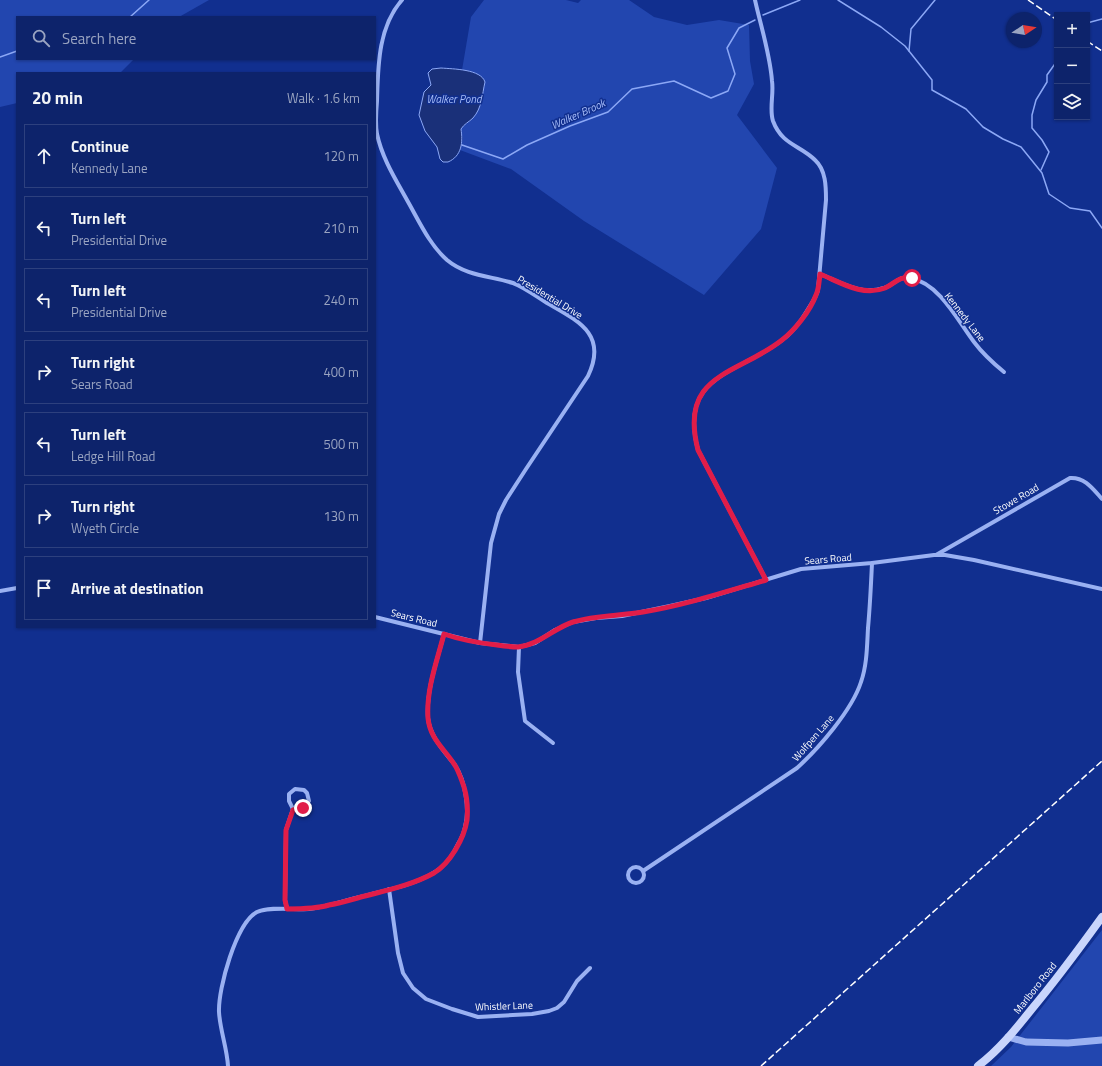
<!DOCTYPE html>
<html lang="en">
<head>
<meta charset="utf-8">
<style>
  :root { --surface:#0d236b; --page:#162b71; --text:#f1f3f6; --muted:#9aa4c1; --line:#2d407e }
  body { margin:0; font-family:"Titillium Web",sans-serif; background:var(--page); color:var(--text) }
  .controls { position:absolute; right:12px; top:12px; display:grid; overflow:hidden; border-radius:0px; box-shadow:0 1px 3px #0004 }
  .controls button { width:36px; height:36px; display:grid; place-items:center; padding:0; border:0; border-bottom:1px solid var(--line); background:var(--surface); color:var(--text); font:20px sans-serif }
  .compass { position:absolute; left:1006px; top:12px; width:36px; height:36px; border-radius:50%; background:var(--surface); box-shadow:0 1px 3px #0004; rotate:78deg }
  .stop { position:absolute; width:12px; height:12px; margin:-9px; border:3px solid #e11d48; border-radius:50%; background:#fff }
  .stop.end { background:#e11d48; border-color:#fff; box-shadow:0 1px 4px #0008 }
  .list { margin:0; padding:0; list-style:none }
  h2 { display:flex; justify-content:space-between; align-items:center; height:52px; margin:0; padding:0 16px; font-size:17px }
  h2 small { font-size:13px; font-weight:400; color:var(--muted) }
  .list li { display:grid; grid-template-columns:26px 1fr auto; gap:12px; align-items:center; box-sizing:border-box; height:64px; margin:0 8px 8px; padding:0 8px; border:1px solid var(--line); border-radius:0px }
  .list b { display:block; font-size:15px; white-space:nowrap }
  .list p { margin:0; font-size:13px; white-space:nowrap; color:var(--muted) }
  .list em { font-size:13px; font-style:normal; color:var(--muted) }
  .icon { flex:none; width:22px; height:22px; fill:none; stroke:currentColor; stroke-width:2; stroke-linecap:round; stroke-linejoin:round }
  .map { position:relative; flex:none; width:1102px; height:1066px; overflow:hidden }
  .search { position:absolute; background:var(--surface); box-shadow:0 1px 3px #0004; left:16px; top:16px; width:360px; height:44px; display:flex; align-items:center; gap:10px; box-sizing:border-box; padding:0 14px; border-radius:0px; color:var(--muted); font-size:15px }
  .panel { position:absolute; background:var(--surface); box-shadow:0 1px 3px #0004; left:16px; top:72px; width:360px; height:556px; border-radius:0px }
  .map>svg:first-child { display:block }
  .green { fill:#2246af }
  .water { fill:#1a3079; stroke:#8ca8f6 }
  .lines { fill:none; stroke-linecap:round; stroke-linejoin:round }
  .stream { stroke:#8ca8f6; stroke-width:1.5 }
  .minor { stroke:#9ab1f2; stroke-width:4 }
  .tertiary { stroke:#9ab1f2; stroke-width:7 }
  .secondary { stroke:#c9d5fc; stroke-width:8 }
  .rail { stroke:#fff; stroke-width:1.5; stroke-dasharray:7 3; stroke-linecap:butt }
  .route { stroke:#e11d48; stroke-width:5 }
  .labels { text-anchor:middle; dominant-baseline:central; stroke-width:3; stroke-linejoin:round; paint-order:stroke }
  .street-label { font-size:10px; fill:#fff; stroke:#112f8f }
  .water-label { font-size:11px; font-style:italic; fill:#a6bcf9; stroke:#112f8f }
</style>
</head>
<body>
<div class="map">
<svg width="1102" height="1066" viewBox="0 0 1102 1066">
  <rect width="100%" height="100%" fill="#112f8f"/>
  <!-- green -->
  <g class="green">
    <polygon points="0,0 209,0 179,17 17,17 17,59 134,59 120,73 17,73 17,103 0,107"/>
    <polygon points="484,0 566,0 578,3 581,0 629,0 654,17 687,25 719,20 749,25 750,61 754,84 737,115 777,168 761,229 704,295 584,221 511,169 460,150 463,139 461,129 463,126 469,122 482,103 477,74 462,70 471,17"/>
    <polygon points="1102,930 1102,1066 991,1066 1011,1047"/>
  </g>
  <!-- water -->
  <path class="water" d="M441,68C453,69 481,69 485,82C482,95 482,108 473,118C469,122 464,124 461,129C463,142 462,156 448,162H443L440,159L437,147L425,131L419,115L424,92L431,85L428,73L432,69Z"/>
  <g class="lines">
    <!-- stream -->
    <g class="stream">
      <polyline points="838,0 881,27 905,46 932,80 932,90 966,109 983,127 1003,139 1021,147 1042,173 1049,194 1070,208 1090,211 1102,228"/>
      <polyline points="763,15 800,0"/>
      <polyline points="130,17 149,0"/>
      <polyline points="1087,23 1102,19"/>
      <polyline points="909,51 911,29 935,0"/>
      <polyline points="0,57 17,51"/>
      <polyline points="462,145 503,159 527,145 570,126 608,112 632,89 674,81 711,98 728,91 735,74 727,48 739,28 755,20"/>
      <polyline points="1041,170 1049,152 1042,140 1032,128 1032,115 1036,100 1047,82 1047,75 1057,61"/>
    </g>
    <!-- minor -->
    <g class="minor">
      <path d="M402,0C378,27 378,67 377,101C376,112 375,123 377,134C382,158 396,180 407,200C419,221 429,244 447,260C466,276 491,276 513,283C524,287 536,296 547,303C578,321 608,334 588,376L526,469L506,500L499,514L491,543L480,643"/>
      <path d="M755,0C761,27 770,54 772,81C774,94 769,109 773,121C782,145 800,145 815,160C826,170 826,187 826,200L818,290C816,298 811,304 807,311C800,323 792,333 781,341C736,375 678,375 698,450L766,580"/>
      <path d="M820,274C840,282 861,296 884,288C894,285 899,275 911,278C940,284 958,321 974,342C983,354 993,363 1004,372"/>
      <path d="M936,555L1070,478C1085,477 1093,489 1102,499"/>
      <polyline points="0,591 17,588"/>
      <polyline points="375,617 480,643 519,647 535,643 555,630 573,622 596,618 622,616 670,606 706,598 801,569 872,563 934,555 945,555 974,560 1102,589"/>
      <polyline points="519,647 518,672 525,721 553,743"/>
      <circle cx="636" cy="875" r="8"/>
      <path d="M643,871L797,768C819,748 852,710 861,682C867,665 867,646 868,628C870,606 871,585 872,563"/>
      <polyline points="389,889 398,953 403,973 413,988 426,999 452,1009 478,1017 532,1014 549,1011 557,1008 564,1002 577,981 590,968"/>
      <polyline points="287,909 285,900 286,830 293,809 303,808 309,801 307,793 304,790 295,789 289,794 289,801 293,809"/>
      <path d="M228,1066C227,1048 220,1030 219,1012C218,989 236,923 257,912C269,906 296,910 309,909C326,907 343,901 360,897C384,890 413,886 435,872C445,866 453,855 458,844C461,839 464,833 465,827C470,810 465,780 455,765C444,751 430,737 428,718C426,690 437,661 444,634"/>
    </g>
    <!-- tertiary -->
    <polyline class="tertiary" points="1008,1037 1026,1042 1068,1043 1102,1040"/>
    <!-- secondary -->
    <path class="secondary" d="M978,1066C999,1050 1015,1030 1031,1010C1056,980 1079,949 1102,917"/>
    <!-- rail -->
    <g class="rail">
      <polyline points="1028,0 1057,20"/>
      <polyline points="1087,41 1102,51"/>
      <polyline points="761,1066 1102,761"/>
    </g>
  </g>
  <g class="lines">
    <!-- route -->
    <path class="route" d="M303,808L293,810L286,830L285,900L287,909C301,909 316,909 329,905C341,903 353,899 365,896C388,890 412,885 434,873C450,863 464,839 467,820C468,809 467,797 464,787C462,781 459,773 456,767C446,750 430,740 428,718C426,690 437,661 444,634C461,640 479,643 497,645C504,646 511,647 518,647C539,645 554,628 573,622C595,615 620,616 643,612C685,605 725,592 766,580L698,450C678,373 738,375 782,340C795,330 810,311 816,295C819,289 819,281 820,274C840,282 862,297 885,288C896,283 898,276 912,278"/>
  </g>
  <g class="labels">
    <!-- street labels -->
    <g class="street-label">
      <text transform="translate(550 297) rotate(31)">Presidential Drive</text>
      <text transform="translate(965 317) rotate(52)">Kennedy Lane</text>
      <text transform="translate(1016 499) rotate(-30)">Stowe Road</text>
      <text transform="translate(828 559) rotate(-5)">Sears Road</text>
      <text transform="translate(414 618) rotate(14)">Sears Road</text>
      <text transform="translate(813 738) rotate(-49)">Wolfpen Lane</text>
      <text transform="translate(1035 988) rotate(-52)">Marlboro Road</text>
      <text transform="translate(504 1006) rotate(-2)">Whistler Lane</text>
    </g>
    <!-- water labels -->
    <g class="water-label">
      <text x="454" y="99">Walker Pond</text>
      <text transform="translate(578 114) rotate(-24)">Walker Brook</text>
    </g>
  </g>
</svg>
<div class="controls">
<button>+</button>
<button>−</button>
<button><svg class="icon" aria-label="layers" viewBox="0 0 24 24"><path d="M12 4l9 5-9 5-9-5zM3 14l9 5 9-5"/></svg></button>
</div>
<svg class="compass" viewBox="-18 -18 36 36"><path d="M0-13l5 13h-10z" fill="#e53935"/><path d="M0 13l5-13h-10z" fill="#9aa4c1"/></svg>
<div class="stop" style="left:912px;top:278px"></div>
<div class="stop end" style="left:303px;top:808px"></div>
<div class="search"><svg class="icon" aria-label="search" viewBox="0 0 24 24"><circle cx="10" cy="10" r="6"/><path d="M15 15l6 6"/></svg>Search here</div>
<section class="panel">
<h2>20 min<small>Walk · 1.6 km</small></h2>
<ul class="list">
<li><svg class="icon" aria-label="ahead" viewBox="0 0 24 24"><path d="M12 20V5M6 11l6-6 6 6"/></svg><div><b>Continue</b><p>Kennedy Lane</p></div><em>120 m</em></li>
<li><svg class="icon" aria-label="left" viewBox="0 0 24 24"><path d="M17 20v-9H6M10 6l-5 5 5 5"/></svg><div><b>Turn left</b><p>Presidential Drive</p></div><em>210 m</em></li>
<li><svg class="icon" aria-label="left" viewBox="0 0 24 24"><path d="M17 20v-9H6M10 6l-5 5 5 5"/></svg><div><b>Turn left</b><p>Presidential Drive</p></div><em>240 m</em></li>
<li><svg class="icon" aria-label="right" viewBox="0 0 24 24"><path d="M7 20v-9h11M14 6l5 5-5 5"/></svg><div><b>Turn right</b><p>Sears Road</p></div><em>400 m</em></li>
<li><svg class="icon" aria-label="left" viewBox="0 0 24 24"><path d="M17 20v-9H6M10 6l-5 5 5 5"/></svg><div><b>Turn left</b><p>Ledge Hill Road</p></div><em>500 m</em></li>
<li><svg class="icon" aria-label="right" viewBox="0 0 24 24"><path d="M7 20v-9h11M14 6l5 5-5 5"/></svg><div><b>Turn right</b><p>Wyeth Circle</p></div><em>130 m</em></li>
<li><svg class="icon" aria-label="arrive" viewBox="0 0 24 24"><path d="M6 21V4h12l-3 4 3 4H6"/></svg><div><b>Arrive at destination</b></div></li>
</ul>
</section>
</div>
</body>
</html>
